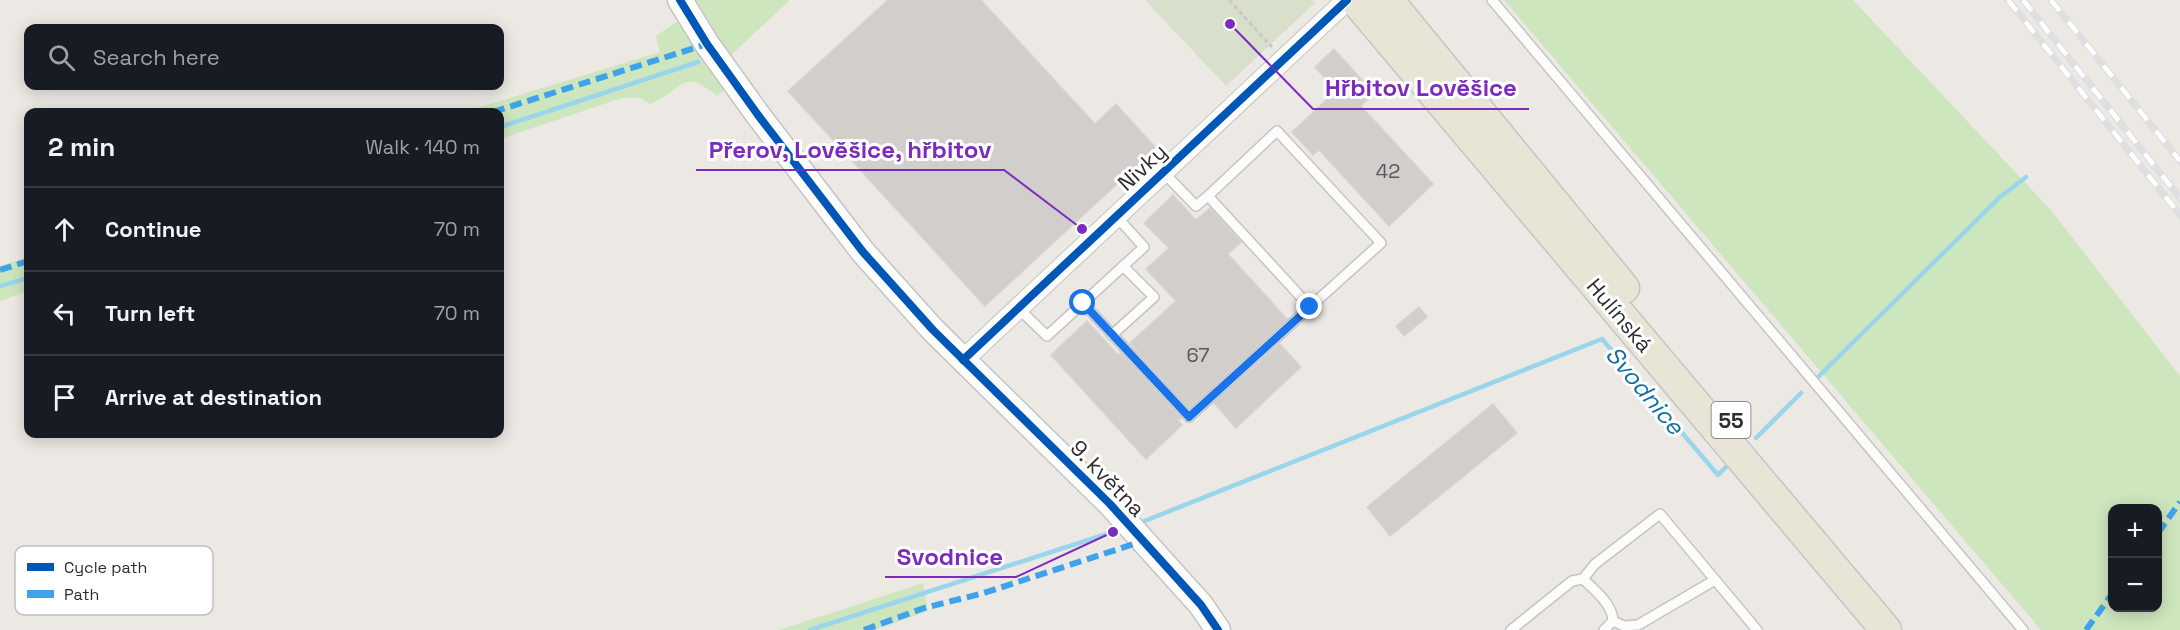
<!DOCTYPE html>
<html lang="en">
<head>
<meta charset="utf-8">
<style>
  :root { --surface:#171b24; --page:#242831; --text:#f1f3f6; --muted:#9ea1a6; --line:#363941 }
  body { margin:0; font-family:"Space Grotesk",sans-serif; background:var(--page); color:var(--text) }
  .controls { position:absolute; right:18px; bottom:18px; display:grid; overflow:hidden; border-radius:12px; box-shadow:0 3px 15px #0003 }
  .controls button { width:54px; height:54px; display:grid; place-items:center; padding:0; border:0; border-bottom:2px solid var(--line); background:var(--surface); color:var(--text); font:30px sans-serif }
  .stop { position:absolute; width:18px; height:18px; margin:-14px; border:4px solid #1a73e8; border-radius:50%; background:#fff }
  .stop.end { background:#1a73e8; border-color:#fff; box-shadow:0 2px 6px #0008 }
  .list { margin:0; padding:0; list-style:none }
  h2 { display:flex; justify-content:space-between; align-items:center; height:78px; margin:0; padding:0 24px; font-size:26px }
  h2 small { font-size:20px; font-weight:400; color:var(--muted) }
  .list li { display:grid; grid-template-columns:39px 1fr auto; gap:18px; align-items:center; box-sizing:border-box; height:84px; padding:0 24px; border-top:2px solid var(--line) }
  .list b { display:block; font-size:22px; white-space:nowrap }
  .list em { font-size:20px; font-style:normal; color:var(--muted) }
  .icon { flex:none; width:33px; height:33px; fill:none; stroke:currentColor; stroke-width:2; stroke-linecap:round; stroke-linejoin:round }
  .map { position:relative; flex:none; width:2180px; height:630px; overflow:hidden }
  .search { position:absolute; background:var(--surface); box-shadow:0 3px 15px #0003; left:24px; top:24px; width:480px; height:66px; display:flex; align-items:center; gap:15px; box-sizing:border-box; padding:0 21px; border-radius:12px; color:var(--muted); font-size:22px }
  .panel { position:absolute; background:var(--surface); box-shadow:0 3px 15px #0003; left:24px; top:108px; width:480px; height:330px; border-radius:12px }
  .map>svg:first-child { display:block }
  .green { fill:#cee6be; fill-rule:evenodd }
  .cemetery { fill:#d8e0cc }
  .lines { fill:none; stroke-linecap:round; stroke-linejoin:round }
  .stream { stroke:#99d6ec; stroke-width:4.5 }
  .building { fill:#d1cecb; stroke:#d7d4d0; stroke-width:1.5 }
  .service-casing { stroke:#c5c4c5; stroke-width:12 }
  .minor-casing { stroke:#c5c4c5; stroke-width:22 }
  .tertiary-casing { stroke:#c5c4c5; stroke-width:27 }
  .primary-casing { stroke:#c6c5c4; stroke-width:33 }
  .path { stroke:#c9c9c8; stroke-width:3; stroke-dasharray:4.5 3; stroke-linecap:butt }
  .service { stroke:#fcfcfb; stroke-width:9 }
  .minor { stroke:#fcfcfb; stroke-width:20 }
  .tertiary { stroke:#fcfcfb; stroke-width:24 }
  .primary { stroke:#e8e4d6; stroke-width:30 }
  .rail-casing { stroke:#dfdfe1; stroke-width:7 }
  .rail { stroke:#fff; stroke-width:4.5; stroke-dasharray:14; stroke-linecap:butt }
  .quiet { stroke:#3ea3eb; stroke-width:6; stroke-dasharray:12 6; stroke-linecap:butt }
  .cycleway-casing { stroke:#fff; stroke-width:11 }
  .cycleway { stroke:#0057b8; stroke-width:8 }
  .route { stroke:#1a73e8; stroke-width:8 }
  .labels { text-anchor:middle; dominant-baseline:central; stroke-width:6; stroke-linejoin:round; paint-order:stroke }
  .number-label { font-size:20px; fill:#585857 }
  .shield { fill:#fff; stroke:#6d6d6d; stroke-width:1.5 }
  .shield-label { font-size:21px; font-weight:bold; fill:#2e2e2e }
  .street-label { font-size:22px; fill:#2e2e2e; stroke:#fff }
  .water-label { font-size:24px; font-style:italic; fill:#0d6fa3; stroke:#fff }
  .key { fill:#fff; stroke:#c0c0c0; stroke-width:1.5 }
  .key-label { font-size:16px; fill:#2e2e2e }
  .leader { fill:none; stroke:#7b2cbf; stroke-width:2 }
  .callout-dot { fill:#7b2cbf; stroke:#fff; stroke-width:2 }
  .callout-label { font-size:24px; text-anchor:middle; font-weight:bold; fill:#7b2cbf; stroke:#fff; stroke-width:6; stroke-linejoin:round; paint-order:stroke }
</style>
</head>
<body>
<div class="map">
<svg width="2180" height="630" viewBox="0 0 2180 630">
  <rect width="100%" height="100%" fill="#ece8e4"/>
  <!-- green -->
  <g class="green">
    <polygon points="696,0 790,0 730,56"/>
    <path d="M1504,0H1853L2050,209L2180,376V630H2041ZM2112,508H2158V608H2112Z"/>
    <path d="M676,22L692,35L728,87L717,96C681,66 683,91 650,104L640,98H622L500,139V112H464L660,52L656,36Z"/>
    <polygon points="28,257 28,291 0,301 0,266"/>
    <polygon points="923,583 928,611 875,630 779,630"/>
  </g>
  <!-- cemetery -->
  <polygon class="cemetery" points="1145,0 1312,0 1315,3 1226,86"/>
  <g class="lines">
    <!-- stream -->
    <g class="stream">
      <polyline points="500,127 698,62"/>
      <polyline points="0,286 28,278"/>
      <polyline points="1818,377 2000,197 2026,177"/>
      <polyline points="1756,438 1801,393"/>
      <polyline points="1142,522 1602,339 1718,475 1730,463"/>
      <polyline points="810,630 1113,532"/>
    </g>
  </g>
  <!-- building -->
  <g class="building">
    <polygon points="888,0 981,0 1095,124 1116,104 1156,148 985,306 788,91"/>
    <polygon points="1334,49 1374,93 1361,106 1433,184 1389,226 1319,150 1313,155 1292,132 1336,91 1315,67"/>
    <polygon points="1173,195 1196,220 1210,208 1241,242 1228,254 1287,319 1189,408 1130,343 1176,301 1146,269 1169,248 1144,223"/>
    <polygon points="1419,307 1427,317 1404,336 1396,326"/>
    <polygon points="1087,321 1118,355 1120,353 1181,418 1178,420 1182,425 1146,459 1051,355"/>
    <polygon points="1280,344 1301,367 1236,428 1214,403"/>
    <polygon points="1493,404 1517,433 1390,536 1367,507"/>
  </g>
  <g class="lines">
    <defs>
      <g id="service">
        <polyline points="1492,0 2023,630"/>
        <polyline points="1163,172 1196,206 1208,196 1277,131 1381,243 1310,307 1208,196"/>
        <polyline points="1116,216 1144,247 1083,303 1189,417 1310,307"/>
        <polyline points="1018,308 1047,336 1083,303"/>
        <polyline points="1112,335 1154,297 1123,266"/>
        <polyline points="1583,579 1595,564 1660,514 1757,630"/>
        <polyline points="1613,621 1624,626 1638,625 1715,580"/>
        <path d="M1511,630L1572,581L1583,579C1594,589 1613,605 1613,621L1604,630"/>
      </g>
      <polyline id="minor" points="963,360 1347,0"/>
      <polyline id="tertiary" points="680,0 707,44 758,115 863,252 933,330 1110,504 1201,605 1218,630"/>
      <g id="primary">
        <polyline points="1355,0 1886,630"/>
        <polyline points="1388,0 1624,288"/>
      </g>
    </defs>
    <!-- service casing -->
    <use href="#service" class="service-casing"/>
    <!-- minor casing -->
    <use href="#minor" class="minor-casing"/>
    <!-- tertiary casing -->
    <use href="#tertiary" class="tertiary-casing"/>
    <!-- primary casing -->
    <use href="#primary" class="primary-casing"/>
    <!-- path -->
    <polyline class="path" points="1229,0 1272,47"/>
    <!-- service -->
    <use href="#service" class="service"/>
    <!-- minor -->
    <use href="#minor" class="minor"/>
    <!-- tertiary -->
    <use href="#tertiary" class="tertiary"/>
    <!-- primary -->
    <use href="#primary" class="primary"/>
    <defs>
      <g id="rail">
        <polyline points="2008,0 2180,215"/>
        <polyline points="2023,0 2180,198"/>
        <polyline points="2051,0 2180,161"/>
      </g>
    </defs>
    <!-- rail casing -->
    <use href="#rail" class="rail-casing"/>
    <!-- rail -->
    <use href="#rail" class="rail"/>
    <!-- quiet -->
    <g class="quiet">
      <polyline points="493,112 707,44"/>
      <polyline points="0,270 28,261"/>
      <polyline points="2158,533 2180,502"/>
      <polyline points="864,630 924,608 984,593 1143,541"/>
      <polyline points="2086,630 2112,594"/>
    </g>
    <defs>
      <g id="cycleway">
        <polyline points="680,0 707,44 758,115 863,252 933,330 1110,504 1201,605 1218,630"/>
        <polyline points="963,360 1347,0"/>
      </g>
    </defs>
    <!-- cycleway casing -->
    <use href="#cycleway" class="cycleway-casing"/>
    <!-- cycleway -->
    <use href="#cycleway" class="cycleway"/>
  </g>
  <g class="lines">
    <!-- route -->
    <polyline class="route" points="1083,303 1189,417 1310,307"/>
  </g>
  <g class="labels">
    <!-- number labels -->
    <g class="number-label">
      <text x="1388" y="171">42</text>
      <text x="1198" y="355">67</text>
    </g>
    <!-- shield labels -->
    <rect class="shield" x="1711.5" y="402" width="39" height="36" rx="4.5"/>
    <g class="shield-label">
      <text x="1731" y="420">55</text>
    </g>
    <!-- street labels -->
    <g class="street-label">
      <text transform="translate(1142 167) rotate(-43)">Nivky</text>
      <text transform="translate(1620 315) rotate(50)">Hulínská</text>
      <text transform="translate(1108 478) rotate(46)">9. května</text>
    </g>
    <!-- water labels -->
    <g class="water-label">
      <text transform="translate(1645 390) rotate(50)">Svodnice</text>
    </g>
  </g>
  <!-- legend -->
  <rect x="15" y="546" width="198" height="69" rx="9" class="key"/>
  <rect x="27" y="563" width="27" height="8" fill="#0057b8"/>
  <rect x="27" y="590" width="27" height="8" fill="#3ea3eb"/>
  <g class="key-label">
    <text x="64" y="573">Cycle path</text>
    <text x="64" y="600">Path</text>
  </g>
  <!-- callouts -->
  <path class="leader" d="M1230 24L1313 109H1529M1082 229L1004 170H696M1113 532L1016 577H885"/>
  <g class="callout-dot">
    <circle cx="1230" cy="24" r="6"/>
    <circle cx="1082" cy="229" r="6"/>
    <circle cx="1113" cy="532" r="6"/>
  </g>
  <g class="callout-label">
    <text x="1421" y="96">Hřbitov Lověšice</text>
    <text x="850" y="158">Přerov, Lověšice, hřbitov</text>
    <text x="950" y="565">Svodnice</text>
  </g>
</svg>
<div class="controls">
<button>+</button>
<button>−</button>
</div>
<div class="stop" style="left:1083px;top:303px"></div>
<div class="stop end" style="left:1310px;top:307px"></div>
<div class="search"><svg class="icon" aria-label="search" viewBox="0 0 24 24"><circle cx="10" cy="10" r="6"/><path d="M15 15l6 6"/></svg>Search here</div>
<section class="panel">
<h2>2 min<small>Walk · 140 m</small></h2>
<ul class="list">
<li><svg class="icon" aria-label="ahead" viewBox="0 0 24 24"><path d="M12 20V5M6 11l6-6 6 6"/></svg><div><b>Continue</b></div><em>70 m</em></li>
<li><svg class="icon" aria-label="left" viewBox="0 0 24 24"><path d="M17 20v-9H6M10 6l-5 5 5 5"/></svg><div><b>Turn left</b></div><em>70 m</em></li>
<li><svg class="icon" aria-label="arrive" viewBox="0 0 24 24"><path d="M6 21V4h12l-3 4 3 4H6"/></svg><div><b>Arrive at destination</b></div></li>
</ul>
</section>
</div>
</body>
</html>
